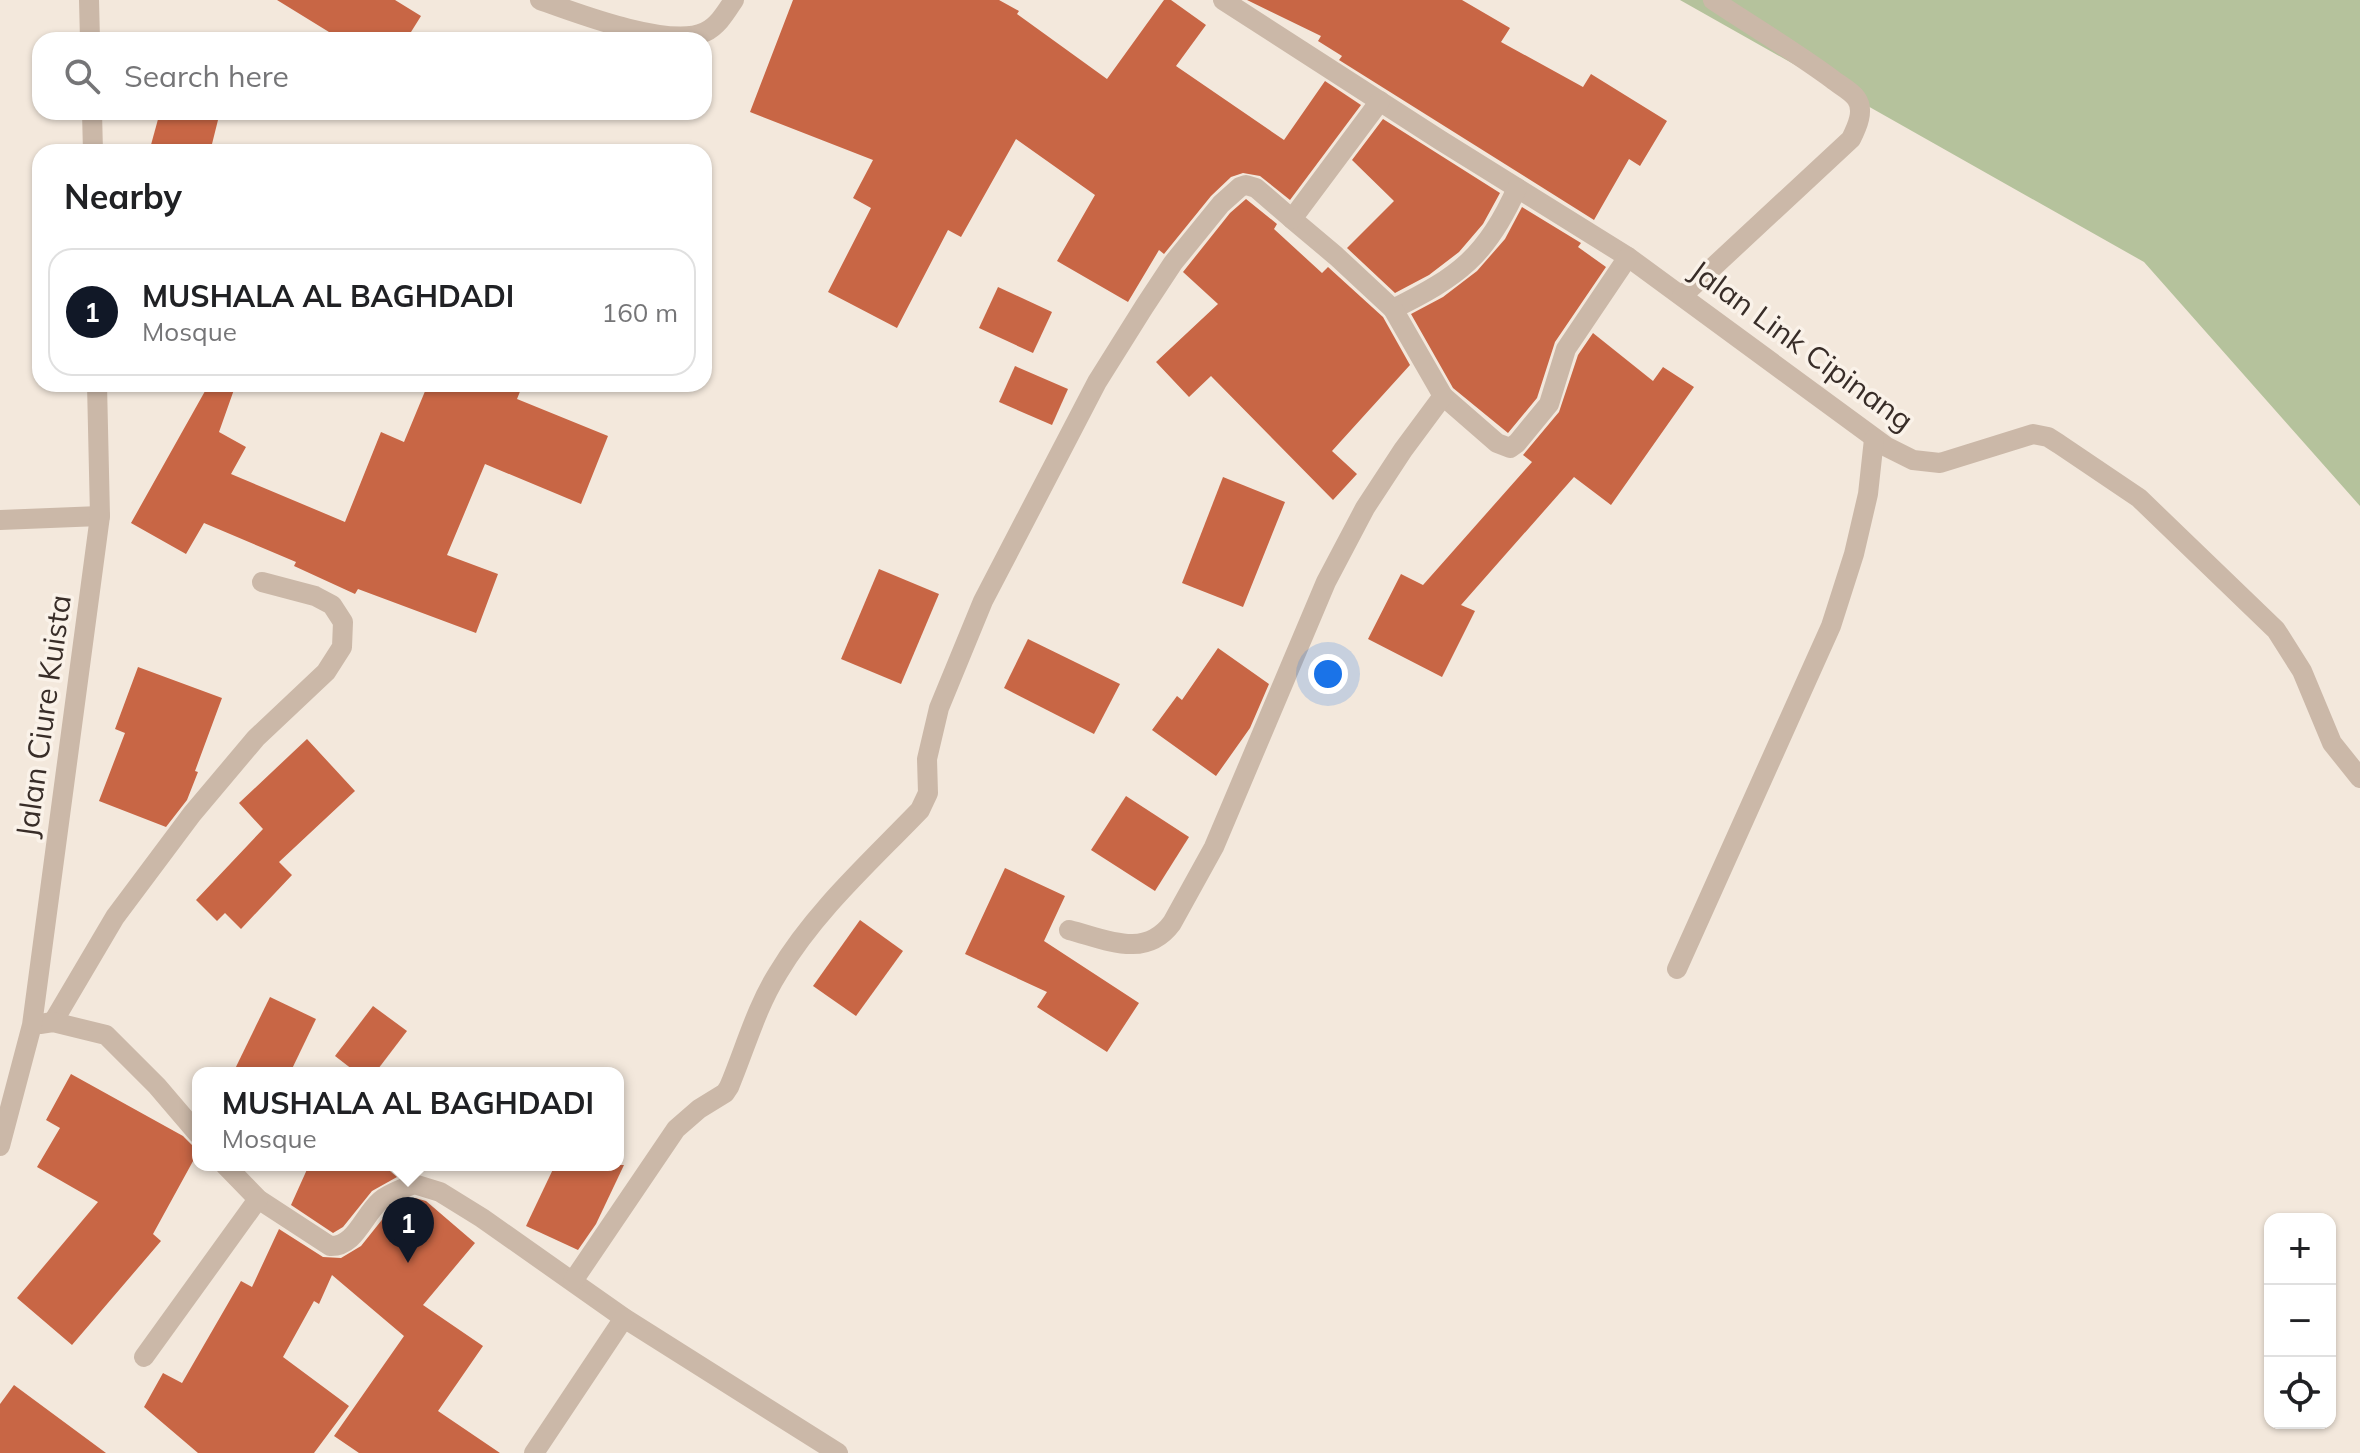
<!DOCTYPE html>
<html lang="en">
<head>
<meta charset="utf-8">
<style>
  :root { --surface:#fff; --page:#f2f2f2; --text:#202124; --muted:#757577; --line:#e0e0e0; --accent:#111827 }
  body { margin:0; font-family:Mulish,sans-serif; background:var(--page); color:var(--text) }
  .controls { position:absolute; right:24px; bottom:24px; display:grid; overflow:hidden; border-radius:16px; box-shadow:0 2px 6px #0004 }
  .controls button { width:72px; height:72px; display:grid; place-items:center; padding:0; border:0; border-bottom:2px solid var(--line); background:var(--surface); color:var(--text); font:40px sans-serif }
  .you { position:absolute; left:1328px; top:674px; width:28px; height:28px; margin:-20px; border:6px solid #fff; border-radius:50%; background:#1a73e8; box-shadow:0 0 0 12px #1a73e833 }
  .badge { display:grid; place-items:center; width:52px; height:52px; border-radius:50%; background:var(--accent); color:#fff; font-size:26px; font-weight:700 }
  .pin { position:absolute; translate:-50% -66px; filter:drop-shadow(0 2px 4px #0008) }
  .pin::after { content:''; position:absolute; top:42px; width:28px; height:24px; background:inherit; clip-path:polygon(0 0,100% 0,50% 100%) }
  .popup { position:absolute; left:192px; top:1067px; width:432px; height:104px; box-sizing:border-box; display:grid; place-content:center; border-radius:16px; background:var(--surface); filter:drop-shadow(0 2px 6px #0005); font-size:26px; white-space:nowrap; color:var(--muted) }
  .popup b { font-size:30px; color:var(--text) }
  .popup::after { content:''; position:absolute; left:50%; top:100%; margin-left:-16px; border:16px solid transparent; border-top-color:var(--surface) }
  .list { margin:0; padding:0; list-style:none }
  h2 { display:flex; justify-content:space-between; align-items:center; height:104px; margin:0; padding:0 32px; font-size:34px }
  h2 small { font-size:26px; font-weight:400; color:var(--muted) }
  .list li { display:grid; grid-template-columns:52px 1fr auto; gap:24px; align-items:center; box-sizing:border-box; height:128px; margin:0 16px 16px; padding:0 16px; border:2px solid var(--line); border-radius:24px }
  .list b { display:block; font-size:30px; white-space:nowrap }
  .list p { margin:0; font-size:26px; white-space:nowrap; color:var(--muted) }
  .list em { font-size:26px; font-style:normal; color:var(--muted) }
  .icon { flex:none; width:44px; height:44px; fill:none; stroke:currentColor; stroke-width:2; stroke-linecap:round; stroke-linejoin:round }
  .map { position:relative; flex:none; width:2360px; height:1453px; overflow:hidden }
  .search { position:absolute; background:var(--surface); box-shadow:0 2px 6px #0004; left:32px; top:32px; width:680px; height:88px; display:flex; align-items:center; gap:20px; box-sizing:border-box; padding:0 28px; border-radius:24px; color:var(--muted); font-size:30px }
  .panel { position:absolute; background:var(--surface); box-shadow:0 2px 6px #0004; left:32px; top:144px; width:680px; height:248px; border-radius:24px }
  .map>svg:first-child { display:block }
  .green { fill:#b5c29c }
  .building { fill:#c86645 }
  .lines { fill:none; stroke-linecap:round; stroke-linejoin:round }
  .minor { stroke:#cbb8a8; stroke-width:20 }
  .labels { text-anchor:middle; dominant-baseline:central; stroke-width:7; stroke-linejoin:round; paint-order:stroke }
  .street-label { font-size:30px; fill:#382d28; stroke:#faf2e9 }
</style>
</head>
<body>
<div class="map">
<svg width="2360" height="1453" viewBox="0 0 2360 1453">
  <rect width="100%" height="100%" fill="#f3e8dc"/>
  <!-- green -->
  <polygon class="green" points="1680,0 2360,0 2360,506 2144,262"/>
  <!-- building -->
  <g class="building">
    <polygon points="277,0 395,0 421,16 406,40 342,40"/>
    <polygon points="793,0 999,0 1019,11 1017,14 1107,79 1164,0 1171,0 1206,25 1176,66 1284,140 1325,81 1361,105 1290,200 1260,176 1243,173 1231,177 1211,196 1164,254 1159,250 1128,302 1057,261 1095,195 1016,139 961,237 948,230 897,328 828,292 871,208 853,198 873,160 750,112"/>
    <polygon points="1247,0 1462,0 1510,28 1501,42 1583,87 1591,74 1667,121 1640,166 1629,159 1594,220 1339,60 1342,56 1318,41 1321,36"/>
    <polygon points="160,112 220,112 210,152 149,152"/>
    <polygon points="1383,119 1500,193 1483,224 1459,252 1429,275 1395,293 1347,248 1394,201 1352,160"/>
    <polygon points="1246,199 1277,224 1274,229 1322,273 1328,267 1383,317 1410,365 1332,451 1357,474 1333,500 1211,376 1189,397 1156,362 1218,304 1183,272 1230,213"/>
    <polygon points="1522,207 1581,243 1578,247 1606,267 1555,342 1537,398 1508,433 1453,388 1411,314 1443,297 1477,271 1505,239"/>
    <polygon points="998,287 1052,312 1033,353 979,328"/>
    <polygon points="1593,333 1653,381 1663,367 1694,387 1611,505 1574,477 1461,605 1475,611 1442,677 1368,639 1401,574 1423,585 1532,462 1523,455 1559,412 1578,355"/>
    <polygon points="1015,366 1068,389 1052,425 999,402"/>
    <polygon points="209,384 236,384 219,432 246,447 231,474 345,522 381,432 404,442 428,384 523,384 517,399 608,436 581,504 485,464 447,555 498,574 476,633 358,589 355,594 294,566 296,562 204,523 186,554 131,523"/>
    <polygon points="1223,477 1285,502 1243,607 1182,583"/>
    <polygon points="879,569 939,594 901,684 841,659"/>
    <polygon points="1028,639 1120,684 1094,734 1004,688"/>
    <polygon points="1218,648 1269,684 1250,728 1216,776 1152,730 1177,696 1182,700"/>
    <polygon points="138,667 222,698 195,771 198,772 187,800 166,827 99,801 125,733 115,729"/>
    <polygon points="307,739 355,791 279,862 292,875 241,929 225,913 217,921 196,900 263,829 239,803"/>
    <polygon points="1126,796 1189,837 1155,891 1091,850"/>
    <polygon points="1005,868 1065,896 1044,941 1139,1003 1107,1052 1037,1007 1047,992 965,954"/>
    <polygon points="860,920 903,951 856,1016 813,986"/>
    <polygon points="270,997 316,1019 290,1073 233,1073"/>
    <polygon points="373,1006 407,1031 375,1073 357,1073 335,1056"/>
    <polygon points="71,1074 183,1136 193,1146 198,1147 198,1152 153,1234 161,1241 72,1345 17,1298 98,1202 37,1167 60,1128 46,1120"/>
    <polygon points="309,1165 383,1165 397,1177 372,1191 343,1227 333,1233 291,1205"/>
    <polygon points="555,1165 624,1165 596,1224 578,1250 526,1226"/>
    <polygon points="415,1198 426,1201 475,1243 423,1305 483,1346 438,1411 500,1453 359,1453 334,1436 404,1336 332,1275 319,1304 314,1301 283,1357 349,1406 314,1453 198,1453 144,1407 163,1373 182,1383 241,1281 252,1287 279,1229 323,1257 341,1258 361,1246 389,1211"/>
    <polygon points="14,1385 106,1453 0,1453 0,1404"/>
  </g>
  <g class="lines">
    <!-- minor -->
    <g class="minor">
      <polyline points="89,0 90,40"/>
      <path d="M540,0C576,13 670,49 705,32C718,26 726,12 734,0"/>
      <polyline points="1223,0 1440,140 1628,257 1887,447 1913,460 1940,463 2033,434 2048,437 2059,444 2139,498 2276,630 2302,671 2332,743 2360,778"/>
      <polyline points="92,112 93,152"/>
      <path d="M1682,296L1851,139C1857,127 1865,110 1856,98C1850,90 1839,85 1832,79C1794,51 1752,26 1713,0"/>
      <path d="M1393,309C1458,277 1487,256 1517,188"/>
      <polyline points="1443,396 1497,443 1510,448 1517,443 1549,404 1566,349 1628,257"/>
      <polyline points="0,520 100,516"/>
      <path d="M1069,930C1105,939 1145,960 1172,923L1214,847L1326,582L1365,508L1403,450L1443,396L1393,309L1336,256L1292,219L1380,101"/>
      <polyline points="1677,969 1831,626 1854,554 1868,494 1874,439"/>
      <polyline points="53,1022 115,917 192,814 256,738 326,672 342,647 343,622 332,605 315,596 262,582"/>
      <polyline points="40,1024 53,1022 106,1035 157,1086 198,1134"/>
      <polyline points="0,1146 32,1025 100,516 97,384"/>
      <path d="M225,1165L258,1199L330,1246C355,1247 363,1216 380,1201C389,1193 403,1189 414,1184L440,1192L482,1218L624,1318L838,1453"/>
      <path d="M573,1281L676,1129L699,1109L725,1093L729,1087C745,1049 756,1008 778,973C815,911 870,862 920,810L928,793L927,759L939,708L983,601L1097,382L1144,307L1173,263L1221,204L1240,187L1246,185L1256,188L1292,219"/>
      <polyline points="144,1357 258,1199"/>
      <polyline points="534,1453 624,1318"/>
    </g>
  </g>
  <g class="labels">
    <!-- street labels -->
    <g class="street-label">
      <text transform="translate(1802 345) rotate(36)">Jalan Link Cipinang</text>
      <text transform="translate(43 716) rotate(-82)">Jalan Ciure Kuista</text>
    </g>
  </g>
</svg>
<div class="controls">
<button>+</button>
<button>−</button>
<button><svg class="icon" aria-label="locate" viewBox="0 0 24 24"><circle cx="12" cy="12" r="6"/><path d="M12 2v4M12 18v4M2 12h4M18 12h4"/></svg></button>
</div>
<div class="you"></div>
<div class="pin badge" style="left:408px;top:1263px">1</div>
<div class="popup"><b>MUSHALA AL BAGHDADI</b>Mosque</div>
<div class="search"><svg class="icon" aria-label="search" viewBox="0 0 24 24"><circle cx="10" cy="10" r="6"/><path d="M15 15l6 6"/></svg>Search here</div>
<section class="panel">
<h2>Nearby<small></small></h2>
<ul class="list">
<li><span class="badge">1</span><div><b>MUSHALA AL BAGHDADI</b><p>Mosque</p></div><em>160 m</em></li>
</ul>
</section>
</div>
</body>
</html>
